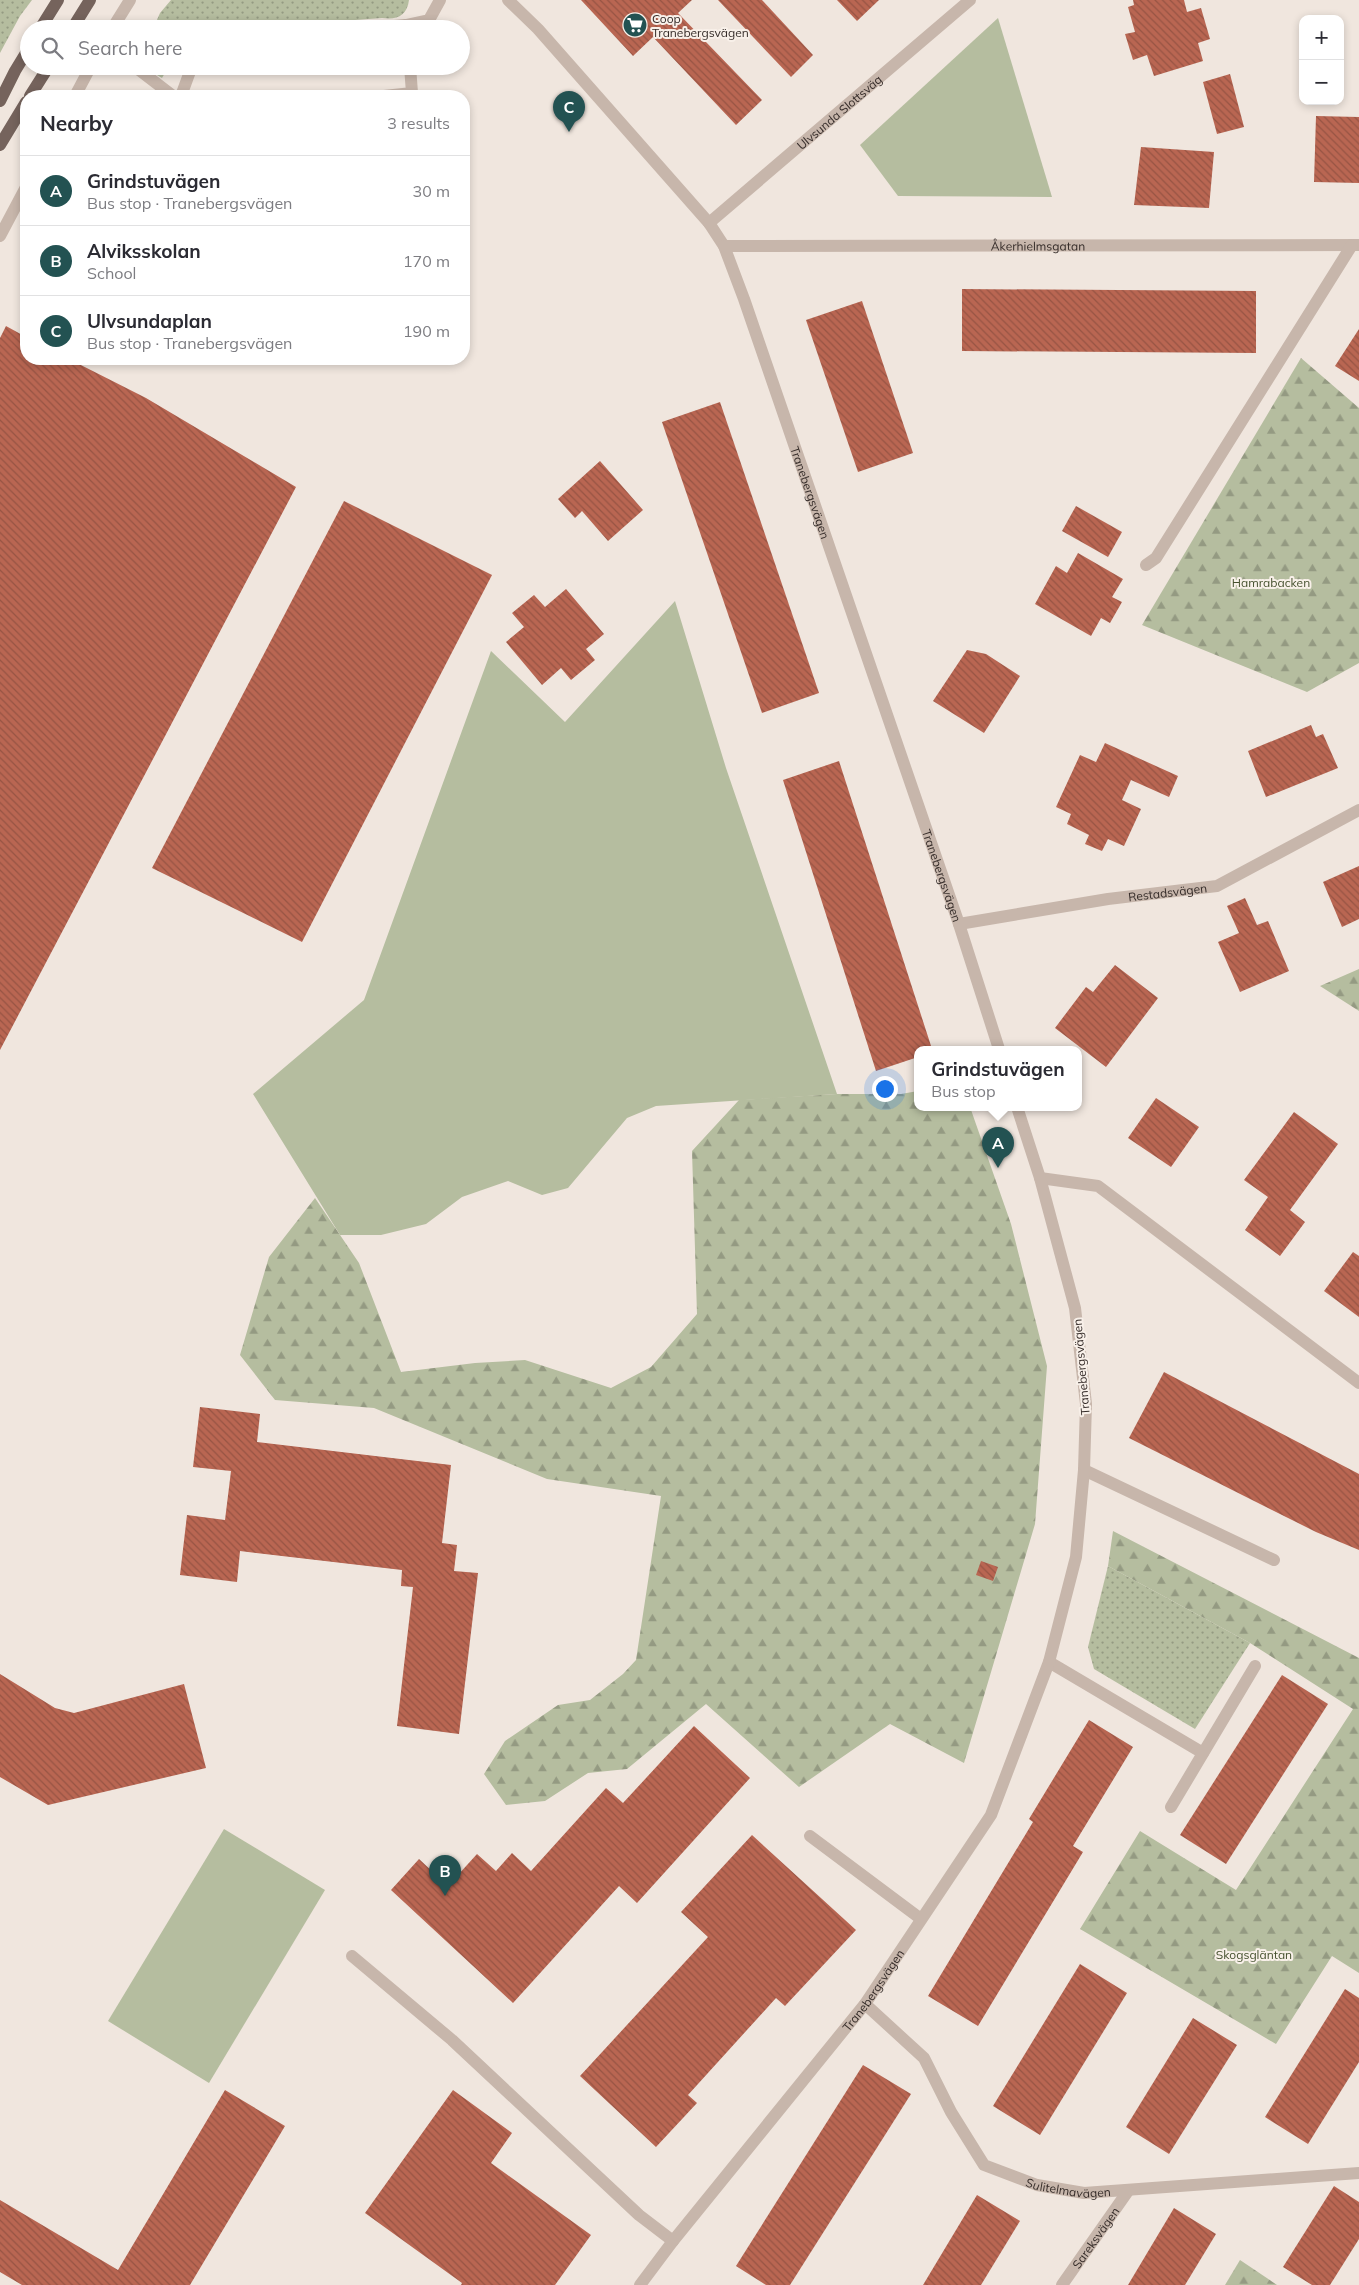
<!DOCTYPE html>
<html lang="en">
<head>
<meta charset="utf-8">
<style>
  :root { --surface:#fff; --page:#f7f7f7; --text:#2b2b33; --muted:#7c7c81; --line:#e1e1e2; --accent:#235252 }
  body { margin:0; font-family:Mulish,sans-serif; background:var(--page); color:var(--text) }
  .controls { position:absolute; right:15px; top:15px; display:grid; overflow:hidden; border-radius:10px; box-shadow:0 2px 8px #0003 }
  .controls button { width:45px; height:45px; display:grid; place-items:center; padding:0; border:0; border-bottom:1px solid var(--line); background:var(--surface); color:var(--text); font:25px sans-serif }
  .you { position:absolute; left:884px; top:1088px; width:18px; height:18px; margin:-12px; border:4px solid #fff; border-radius:50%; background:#1a73e8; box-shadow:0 0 0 8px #1a73e833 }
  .badge { display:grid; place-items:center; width:32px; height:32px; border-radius:50%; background:var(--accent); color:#fff; font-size:16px; font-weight:700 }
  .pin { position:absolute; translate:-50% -41px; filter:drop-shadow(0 1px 2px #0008) }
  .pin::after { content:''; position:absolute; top:26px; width:18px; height:15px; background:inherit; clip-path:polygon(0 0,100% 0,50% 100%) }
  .popup { position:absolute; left:914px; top:1046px; width:168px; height:65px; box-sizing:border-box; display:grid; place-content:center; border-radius:10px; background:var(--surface); filter:drop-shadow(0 1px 4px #0005); font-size:16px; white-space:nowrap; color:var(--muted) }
  .popup b { font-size:19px; color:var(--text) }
  .popup::after { content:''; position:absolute; left:50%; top:100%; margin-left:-10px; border:10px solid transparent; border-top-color:var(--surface) }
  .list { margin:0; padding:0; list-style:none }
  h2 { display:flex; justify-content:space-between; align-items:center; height:65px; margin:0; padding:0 20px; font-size:21px }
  h2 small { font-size:16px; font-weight:400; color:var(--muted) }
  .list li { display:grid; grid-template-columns:32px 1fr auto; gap:15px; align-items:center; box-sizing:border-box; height:70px; padding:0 20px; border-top:1px solid var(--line) }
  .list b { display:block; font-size:19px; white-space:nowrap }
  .list p { margin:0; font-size:16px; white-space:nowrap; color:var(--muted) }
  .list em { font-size:16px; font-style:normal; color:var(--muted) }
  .icon { flex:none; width:28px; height:28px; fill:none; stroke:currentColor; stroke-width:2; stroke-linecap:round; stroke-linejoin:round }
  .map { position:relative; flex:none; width:1359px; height:2285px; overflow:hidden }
  .search { position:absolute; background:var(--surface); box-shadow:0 2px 8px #0003; left:20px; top:20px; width:450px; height:55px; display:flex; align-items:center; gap:12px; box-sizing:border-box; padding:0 18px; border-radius:28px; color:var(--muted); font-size:19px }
  .panel { position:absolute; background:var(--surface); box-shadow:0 2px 8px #0003; left:20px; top:90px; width:450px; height:275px; border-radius:20px }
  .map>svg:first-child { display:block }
  .grass { fill:url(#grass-dots) }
  .forest { fill:url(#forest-firs) }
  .park { fill:#b5bd9f }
  .building { fill:url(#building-back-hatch) }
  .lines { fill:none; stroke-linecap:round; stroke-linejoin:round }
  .lane { stroke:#c7b6ab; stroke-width:12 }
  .street { stroke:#c7b6ab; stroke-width:12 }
  .primary { stroke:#75635c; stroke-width:12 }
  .labels { text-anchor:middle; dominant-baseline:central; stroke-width:4; stroke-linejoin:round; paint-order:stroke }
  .poi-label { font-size:12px; fill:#352c29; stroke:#f8f0e9; text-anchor:start }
  .street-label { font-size:12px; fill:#352c29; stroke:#f8f0e9 }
  .park-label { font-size:12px; fill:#46512f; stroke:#f8f0e9 }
</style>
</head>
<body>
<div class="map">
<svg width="1359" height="2285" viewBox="0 0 1359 2285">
  <defs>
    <pattern id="grass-dots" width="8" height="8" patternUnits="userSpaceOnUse" patternTransform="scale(1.25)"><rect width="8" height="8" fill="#b5bd9f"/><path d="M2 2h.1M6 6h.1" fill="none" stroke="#949a82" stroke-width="1.8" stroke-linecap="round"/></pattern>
    <pattern id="forest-firs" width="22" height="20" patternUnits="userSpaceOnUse" patternTransform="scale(1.25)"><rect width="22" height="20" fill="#b5bd9f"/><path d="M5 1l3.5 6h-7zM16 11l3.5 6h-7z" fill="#949a82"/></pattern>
    <pattern id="building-back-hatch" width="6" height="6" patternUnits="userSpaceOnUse" patternTransform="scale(1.25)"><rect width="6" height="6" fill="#b96652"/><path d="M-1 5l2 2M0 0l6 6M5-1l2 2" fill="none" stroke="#975444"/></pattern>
  </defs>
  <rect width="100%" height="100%" fill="#f0e6de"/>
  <!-- grass -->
  <g class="grass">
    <polygon points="0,0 32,0 20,16 0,53"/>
    <path d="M171,0H409C407,16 397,20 382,18L233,29H153L160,13Z"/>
    <polygon points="142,66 169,66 162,78"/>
    <polygon points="1108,1566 1250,1643 1195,1729 1094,1669 1088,1647"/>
  </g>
  <!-- forest -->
  <g class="forest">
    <polygon points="1301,358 1359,408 1359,663 1307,692 1142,625"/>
    <polygon points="1359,969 1359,1011 1320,986"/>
    <polygon points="918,1091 918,1107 970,1107 1011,1224 1047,1366 1035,1524 964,1763 890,1724 799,1787 706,1704 627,1769 588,1773 545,1801 506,1805 484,1774 505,1741 558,1705 590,1700 623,1674 636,1660 661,1496 547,1479 374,1408 275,1400 240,1355 269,1257 315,1198 359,1263 401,1372 475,1363 525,1360 611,1388 651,1367 697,1314 692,1151 739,1100 837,1094 901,1094"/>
    <polygon points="1113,1531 1359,1658 1359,1973 1332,1956 1276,2044 1080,1929 1140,1831 1236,1890 1353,1709 1250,1643 1108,1566"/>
    <polygon points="1240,2260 1277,2285 1225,2285"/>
  </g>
  <!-- park -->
  <g class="park">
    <polygon points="998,18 1052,197 898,196 860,145"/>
    <polygon points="675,601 726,768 837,1094 656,1106 627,1118 568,1188 542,1195 508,1181 462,1197 426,1224 381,1235 340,1235 253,1094 364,1000 491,651 565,722"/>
    <polygon points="224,1829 325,1890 209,2083 108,2021"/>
  </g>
  <!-- building -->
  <g class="building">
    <polygon points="581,0 692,0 678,13 762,100 736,125 653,37 633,56"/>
    <polygon points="718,0 762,0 813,55 791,77"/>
    <polygon points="837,0 879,0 857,21"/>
    <polygon points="1133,0 1184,0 1187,12 1201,8 1210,39 1198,43 1203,61 1154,76 1147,55 1133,60 1125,34 1135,32 1128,7 1134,5"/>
    <polygon points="1230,74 1244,127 1217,134 1203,82"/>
    <polygon points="1316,116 1359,117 1359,183 1314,182"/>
    <polygon points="1141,147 1214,152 1209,208 1134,205"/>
    <polygon points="962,289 1256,291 1256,353 962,351"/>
    <polygon points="862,301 913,453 858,472 806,320"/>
    <polygon points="6,326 26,337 26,359 69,359 146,398 296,487 0,1050 0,338"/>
    <polygon points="1359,329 1359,381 1335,366"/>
    <polygon points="720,402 819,693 762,713 662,422"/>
    <polygon points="600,461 643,510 608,541 582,511 575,518 558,499"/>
    <polygon points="344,501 492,575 302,942 152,868"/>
    <polygon points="1076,506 1122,532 1108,557 1062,531"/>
    <polygon points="1078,553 1123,579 1112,597 1122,602 1110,623 1101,618 1091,636 1035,604 1056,566 1067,573"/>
    <polygon points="566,589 604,634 586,649 595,660 571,680 561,668 542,685 506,642 524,627 512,613 534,595 545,607"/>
    <polygon points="967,650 986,654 1020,676 984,733 933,701"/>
    <polygon points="1311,725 1316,737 1323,734 1338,768 1266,797 1248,751"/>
    <polygon points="1105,743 1178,776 1169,797 1131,780 1122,800 1141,809 1124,846 1108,839 1102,851 1085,844 1089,835 1067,824 1071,814 1056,807 1080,755 1096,762"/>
    <polygon points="839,761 932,1049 918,1049 918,1057 876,1071 783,780"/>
    <polygon points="1359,866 1359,919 1342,927 1323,882"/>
    <polygon points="1245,898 1257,925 1268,921 1289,971 1240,992 1218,942 1239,933 1227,906"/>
    <polygon points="1115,965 1158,998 1106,1067 1055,1028 1086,987 1093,992"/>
    <polygon points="1156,1098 1199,1127 1171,1167 1128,1138"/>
    <polygon points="1294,1112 1338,1144 1290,1210 1305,1222 1280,1256 1245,1230 1268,1197 1244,1180"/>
    <polygon points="1353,1252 1359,1256 1359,1317 1324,1291"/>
    <polygon points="1164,1372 1359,1474 1359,1550 1316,1532 1129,1438"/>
    <polygon points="200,1407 260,1414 257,1442 451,1465 442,1543 457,1545 454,1571 478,1573 459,1734 397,1726 413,1587 401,1586 402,1570 240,1551 237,1582 180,1575 187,1515 225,1520 231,1471 193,1467"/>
    <polygon points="981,1561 998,1567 993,1581 976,1575"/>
    <polygon points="0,1674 55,1708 74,1713 184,1684 206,1768 48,1805 0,1777"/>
    <polygon points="1282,1675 1328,1704 1226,1864 1180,1835"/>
    <polygon points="1089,1720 1133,1747 1073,1846 1083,1852 978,2026 928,1996 1033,1822 1029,1819"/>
    <polygon points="694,1726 750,1778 637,1903 619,1886 513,2003 391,1890 419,1859 448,1886 477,1854 496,1871 512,1853 531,1871 606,1788 623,1803"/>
    <polygon points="752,1835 856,1930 785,2006 776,1998 688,2095 697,2103 656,2147 580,2076 708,1937 681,1912"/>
    <polygon points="1080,1964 1127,1993 1040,2135 993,2106"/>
    <polygon points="1345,1989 1359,1998 1359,2062 1308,2144 1265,2117"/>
    <polygon points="1193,2018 1237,2045 1169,2154 1126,2127"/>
    <polygon points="863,2065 911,2094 790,2285 766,2285 736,2266"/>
    <polygon points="225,2090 285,2126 190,2285 22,2285 0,2272 0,2200 118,2270"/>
    <polygon points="453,2090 512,2133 491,2163 591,2235 555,2285 461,2285 462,2283 365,2213"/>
    <polygon points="1334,2186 1359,2202 1359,2239 1330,2285 1312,2285 1283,2267"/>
    <polygon points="977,2195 1020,2221 981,2285 923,2285"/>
    <polygon points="1174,2208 1216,2234 1185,2285 1128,2285"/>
  </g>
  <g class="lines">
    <!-- lane -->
    <g class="lane">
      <polyline points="112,29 130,0"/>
      <polyline points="359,29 406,25"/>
      <polyline points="407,29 406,25 429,20 440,0"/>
      <polyline points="134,66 173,96"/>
      <polyline points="75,96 91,66"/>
      <polyline points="181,96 192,66"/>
      <polyline points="384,96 412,93 410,66"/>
      <polyline points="0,236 26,187"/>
      <polyline points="1084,1470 1274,1560"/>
      <polyline points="1049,1662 1203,1753"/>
      <polyline points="1171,1807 1255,1666"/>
      <polyline points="810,1836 921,1919"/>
      <polyline points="352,1956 452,2040 639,2215 673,2241"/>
    </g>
    <!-- street -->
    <g class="street">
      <path id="s1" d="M508,0L538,29L709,223L724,246L744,299L959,924L999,1049"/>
      <path id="s2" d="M709,223L970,0"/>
      <path id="s3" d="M724,246L1359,245"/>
      <polyline points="1146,565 1156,558 1352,245"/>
      <path id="s4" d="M959,924L1108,899L1217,886L1359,810"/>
      <polyline points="1040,1178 1098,1186 1359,1383"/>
      <path id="s5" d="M865,2004L924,2058L951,2112L984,2165L1037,2185L1084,2193L1359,2173"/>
      <path id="s6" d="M640,2285L673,2241L865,2004L991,1815L1049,1662L1076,1557L1084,1470L1086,1404L1075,1308L1040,1178L1017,1107"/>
      <path id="s7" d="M1062,2285L1128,2191"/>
    </g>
    <!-- primary -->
    <g class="primary">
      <polyline points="40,29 58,0"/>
      <polyline points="72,29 90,0"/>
      <polyline points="30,96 49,66"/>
      <polyline points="0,101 15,71 29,48"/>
      <polyline points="0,145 26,102"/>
    </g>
  </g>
  <!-- icons -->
  <defs>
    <symbol id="supermarket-disc" viewBox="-11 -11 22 22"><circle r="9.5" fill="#235252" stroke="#f8f0e9"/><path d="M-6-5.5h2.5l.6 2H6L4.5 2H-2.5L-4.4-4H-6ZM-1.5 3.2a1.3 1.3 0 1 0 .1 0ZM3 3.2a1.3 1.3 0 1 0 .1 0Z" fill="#fff"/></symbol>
  </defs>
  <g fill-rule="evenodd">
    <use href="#supermarket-disc" x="621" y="11" width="28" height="28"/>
  </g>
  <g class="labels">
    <!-- poi labels -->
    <g class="poi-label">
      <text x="652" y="18">Coop<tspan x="652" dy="14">Tranebergsvägen</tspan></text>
    </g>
    <!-- street labels -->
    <g class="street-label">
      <text stroke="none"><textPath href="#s2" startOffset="171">Ulvsunda Slottsväg</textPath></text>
      <text stroke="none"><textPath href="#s3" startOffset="314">Åkerhielmsgatan</textPath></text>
      <text stroke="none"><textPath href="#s1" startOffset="589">Tranebergsvägen</textPath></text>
      <text stroke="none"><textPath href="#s1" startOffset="994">Tranebergsvägen</textPath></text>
      <text stroke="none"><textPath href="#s4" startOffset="211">Restadsvägen</textPath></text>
      <text transform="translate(1081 1367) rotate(-95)">Tranebergsvägen</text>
      <text stroke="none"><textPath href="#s6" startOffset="376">Tranebergsvägen</textPath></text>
      <text stroke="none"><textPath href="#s5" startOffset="291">Sulitelmavägen</textPath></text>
      <text stroke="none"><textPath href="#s7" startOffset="58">Sareksvägen</textPath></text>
    </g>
    <!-- park labels -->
    <g class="park-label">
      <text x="1271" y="582">Hamrabacken</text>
      <text x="1254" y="1954">Skogsgläntan</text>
    </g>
  </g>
</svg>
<div class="controls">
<button>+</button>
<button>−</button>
</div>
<div class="you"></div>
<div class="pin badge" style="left:998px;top:1168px">A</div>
<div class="popup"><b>Grindstuvägen</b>Bus stop</div>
<div class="pin badge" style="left:445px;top:1896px">B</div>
<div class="pin badge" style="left:569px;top:132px">C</div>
<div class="search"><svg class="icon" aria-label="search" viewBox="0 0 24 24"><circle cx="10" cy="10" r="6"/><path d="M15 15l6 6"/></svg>Search here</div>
<section class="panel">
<h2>Nearby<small>3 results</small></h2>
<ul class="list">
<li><span class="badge">A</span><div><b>Grindstuvägen</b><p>Bus stop · Tranebergsvägen</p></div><em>30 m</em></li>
<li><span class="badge">B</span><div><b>Alviksskolan</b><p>School</p></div><em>170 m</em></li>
<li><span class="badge">C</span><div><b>Ulvsundaplan</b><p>Bus stop · Tranebergsvägen</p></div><em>190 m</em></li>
</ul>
</section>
</div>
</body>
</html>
